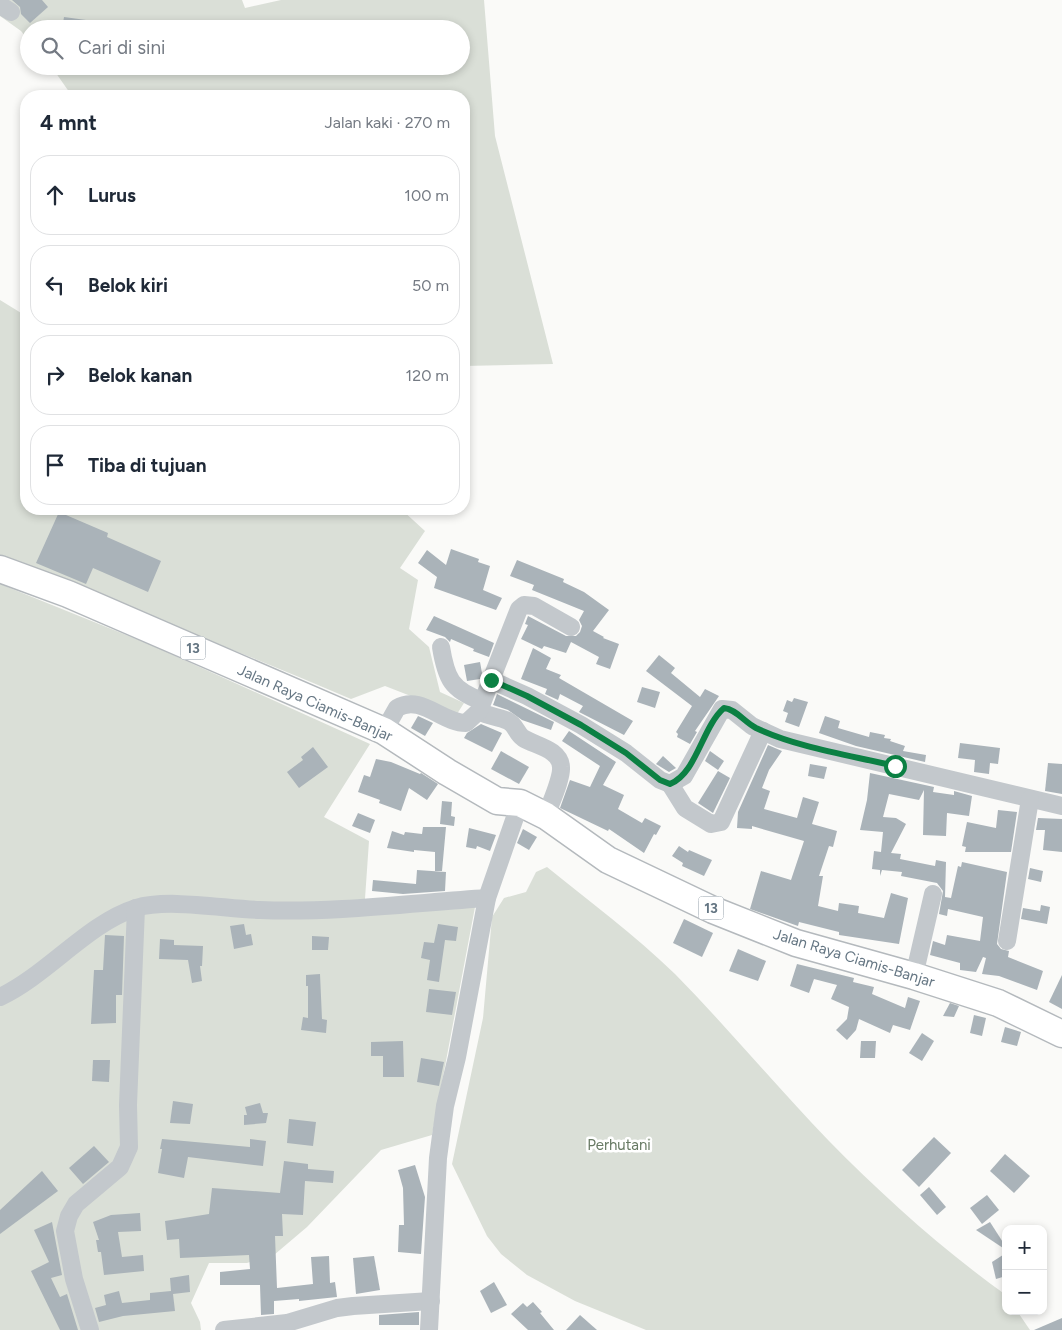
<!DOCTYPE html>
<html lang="id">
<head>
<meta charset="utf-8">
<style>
  :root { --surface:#fff; --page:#f2f2f3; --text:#1f2937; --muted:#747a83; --line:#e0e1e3 }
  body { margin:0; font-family:Figtree,sans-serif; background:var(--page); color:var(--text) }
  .controls { position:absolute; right:15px; bottom:15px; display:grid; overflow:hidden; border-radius:10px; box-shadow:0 2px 8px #0003 }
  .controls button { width:45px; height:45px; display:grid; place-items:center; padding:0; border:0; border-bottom:1px solid var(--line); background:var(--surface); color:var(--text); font:25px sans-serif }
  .stop { position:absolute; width:15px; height:15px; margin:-11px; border:4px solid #0b8043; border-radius:50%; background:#fff }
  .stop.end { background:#0b8043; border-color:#fff; box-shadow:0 1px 5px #0008 }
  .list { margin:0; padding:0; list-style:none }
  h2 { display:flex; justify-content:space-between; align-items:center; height:65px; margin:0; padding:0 20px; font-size:21px }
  h2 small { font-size:16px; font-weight:400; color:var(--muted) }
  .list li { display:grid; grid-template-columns:32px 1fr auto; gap:15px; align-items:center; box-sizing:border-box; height:80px; margin:0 10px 10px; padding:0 10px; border:1px solid var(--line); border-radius:20px }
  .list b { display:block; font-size:19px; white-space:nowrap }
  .list em { font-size:16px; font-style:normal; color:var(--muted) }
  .icon { flex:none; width:28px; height:28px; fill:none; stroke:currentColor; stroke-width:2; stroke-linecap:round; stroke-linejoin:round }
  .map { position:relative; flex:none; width:1062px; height:1330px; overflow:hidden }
  .search { position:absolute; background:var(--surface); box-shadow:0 2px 8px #0003; left:20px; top:20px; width:450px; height:55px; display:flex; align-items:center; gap:12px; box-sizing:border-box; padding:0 18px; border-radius:28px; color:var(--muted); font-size:19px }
  .panel { position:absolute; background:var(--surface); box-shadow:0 2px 8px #0003; left:20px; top:90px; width:450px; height:425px; border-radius:20px }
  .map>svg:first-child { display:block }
  .green { fill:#dadfd7 }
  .building { fill:#aab3b9 }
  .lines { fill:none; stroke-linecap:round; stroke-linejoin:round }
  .highway-casing { stroke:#b4b9bd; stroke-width:29 }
  .minor { stroke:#c3c8cc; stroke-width:18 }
  .highway { stroke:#fff; stroke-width:26 }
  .route { stroke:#0b8043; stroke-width:6 }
  .labels { text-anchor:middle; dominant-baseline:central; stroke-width:5; stroke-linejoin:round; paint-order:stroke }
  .shield { fill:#fff; stroke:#939fa8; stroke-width:1 }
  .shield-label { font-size:14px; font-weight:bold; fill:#657683 }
  .street-label { font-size:15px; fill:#657683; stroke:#fff }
  .park-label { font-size:15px; fill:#687a64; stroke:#fff }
</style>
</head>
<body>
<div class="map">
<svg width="1062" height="1330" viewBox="0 0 1062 1330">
  <rect width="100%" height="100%" fill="#fafaf8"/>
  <!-- green -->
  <g class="green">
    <polygon points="0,0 242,0 245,8 281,0 484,0 495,136 553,364 464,366 464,96 72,96 51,66 461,66 461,29 29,29 29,41 21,31 0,16"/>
    <path d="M0,300L26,316V509H401L425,531L400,568L418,580L409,629L429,647L440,692L464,703L457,714L385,686L351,699C235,649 117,605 0,557Z"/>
    <polygon points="0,584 151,645 370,744 324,817 369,841 364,913 475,907 432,1135 381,1150 307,1227 274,1255 247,1263 209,1263 191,1303 200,1322 201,1330 0,1330"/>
    <path d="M547,867C590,902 635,935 675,974C728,1028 776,1086 829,1141C883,1196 943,1250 1006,1295V1311H1017L1030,1330H646L575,1301L527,1275L501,1254L487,1236L452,1164L483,1018L492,917L504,898L526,892L536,872Z"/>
  </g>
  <!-- building -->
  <g class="building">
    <polygon points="12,0 42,0 48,7 30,23 21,14 20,7"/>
    <polygon points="64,17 108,23 107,29 62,29"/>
    <polygon points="59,512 108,533 107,537 161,561 148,592 93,568 86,584 36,563"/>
    <polygon points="451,549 479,559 478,562 490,566 483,590 502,598 496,610 434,588 437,577 418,563 427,550 446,565"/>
    <polygon points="517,560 564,579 563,582 584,592 609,610 593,631 604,637 603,638 619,644 610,669 596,664 599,657 571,642 566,653 544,646 542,649 521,639 528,625 525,624 528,616 566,636 576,636 580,632 582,626 579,620 584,611 532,590 534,585 510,576"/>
    <polygon points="434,616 494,643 489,657 473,651 474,649 451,639 450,642 445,637 426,630"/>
    <polygon points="533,648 551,658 546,669 561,675 559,678 633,721 624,735 579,712 583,706 560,694 558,700 545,694 547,689 521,679"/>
    <polygon points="659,655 675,668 671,673 700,697 705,689 719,696 695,731 697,732 690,744 677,737 678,734 676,732 692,706 646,671"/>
    <polygon points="480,662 482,673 480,679 467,681 464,665"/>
    <polygon points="642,687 660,692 655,708 637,702"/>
    <polygon points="497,694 554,722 551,730 522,720 508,710 493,705"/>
    <polygon points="794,698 808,702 799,727 785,722 788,713 783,711 787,700 792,702"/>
    <polygon points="418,716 433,723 425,736 411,728"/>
    <polygon points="825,716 840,721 838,728 869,737 870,732 885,735 884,738 891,739 890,741 905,746 903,751 926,755 925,762 856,746 819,733"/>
    <polygon points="481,724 502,733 492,752 464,738 467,733"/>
    <polygon points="569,731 616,762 603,785 624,795 618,809 642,823 645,818 661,826 656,835 654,834 644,853 609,829 608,831 560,808 570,780 590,787 600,766 562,741"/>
    <polygon points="960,743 1000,748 998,764 990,763 989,774 974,772 975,760 958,758"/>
    <polygon points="768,745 782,751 769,770 762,788 770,791 764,809 797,818 803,797 819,802 812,824 837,831 833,847 829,846 819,876 823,876 818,906 838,911 839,903 859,906 858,913 884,918 891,893 908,898 899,944 839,935 839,932 799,922 798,926 750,909 761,871 791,880 804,841 752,826 752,829 737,828 738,812"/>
    <polygon points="313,747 328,767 299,788 287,772 303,760 301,757"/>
    <polygon points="501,751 529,767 519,784 491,769"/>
    <polygon points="710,751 724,761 718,770 705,761"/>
    <polygon points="663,756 676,768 669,772 656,764"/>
    <polygon points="376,759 391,762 420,774 421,773 438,784 427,800 409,788 401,811 379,803 380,800 358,792 364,775 370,777"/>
    <polygon points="1048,763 1062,764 1062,794 1045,791"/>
    <polygon points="810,764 827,767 824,779 808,776"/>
    <polygon points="718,771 730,778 713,813 698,803"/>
    <polygon points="870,773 934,787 933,792 954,795 954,791 972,796 969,816 947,813 946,836 923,835 924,790 919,800 889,794 883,817 896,818 906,824 891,853 901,854 900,859 935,866 936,860 946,862 945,897 951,898 958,866 961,867 962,862 1007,872 997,944 1001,949 1009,951 1008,957 1043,971 1037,990 999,976 982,974 986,958 983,957 976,972 960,970 960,963 930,955 933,941 945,945 947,935 980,941 983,917 948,909 947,916 939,914 943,891 937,883 901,876 902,872 882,870 880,876 880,870 872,869 874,851 881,852 883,832 860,830 867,800"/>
    <polygon points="442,801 452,802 451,816 455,817 454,826 440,824"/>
    <polygon points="998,810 1017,812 1011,852 965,852 966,847 962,846 967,822 996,828"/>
    <polygon points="358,813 375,820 370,833 352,826"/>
    <polygon points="1038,818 1062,819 1062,852 1043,850 1045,830 1036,830"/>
    <polygon points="423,827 446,827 442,871 435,871 435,852 414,850 414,852 387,848 392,831 404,835 405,832 422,834"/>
    <polygon points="469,828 496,835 490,851 477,846 476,849 466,847"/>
    <polygon points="523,829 537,837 529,850 517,843"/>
    <polygon points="679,846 688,852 689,850 712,860 704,876 682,866 683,863 672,856"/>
    <polygon points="1030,868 1043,871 1041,882 1028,879"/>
    <polygon points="417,870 446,872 445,891 403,894 372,891 373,880 416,884"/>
    <polygon points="1041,905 1050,907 1047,924 1021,919 1023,908 1040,911"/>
    <polygon points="684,919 713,933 702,957 673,943"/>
    <polygon points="244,924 246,935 251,934 253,945 234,949 230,926"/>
    <polygon points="438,924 458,927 456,941 445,940 439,982 427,980 430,960 421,958 424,942 434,943"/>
    <polygon points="105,935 124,936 122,995 116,995 116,1023 91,1024 94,970 103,970"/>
    <polygon points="312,936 329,937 328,950 312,950"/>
    <polygon points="160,939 174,940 174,945 203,946 202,966 200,966 202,981 192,983 188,960 159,959"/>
    <polygon points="738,949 766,961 758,981 729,971"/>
    <polygon points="797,964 854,978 853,982 874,987 872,994 905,1008 908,997 920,1001 910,1030 893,1025 890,1033 859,1019 856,1030 847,1040 836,1030 847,1019 849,1007 831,999 837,985 814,979 809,993 790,986"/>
    <polygon points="320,974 322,1019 327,1020 326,1033 301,1030 303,1017 308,1018 308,986 306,986 306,975"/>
    <polygon points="1062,975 1062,1009 1049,1002"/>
    <polygon points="429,989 456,992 452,1015 426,1012"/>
    <polygon points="950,1003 959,1006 954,1017 943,1016"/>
    <polygon points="974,1015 986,1018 982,1036 970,1033"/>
    <polygon points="1005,1027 1021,1032 1017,1046 1001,1042"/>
    <polygon points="922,1033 934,1041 922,1061 909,1053"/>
    <polygon points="403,1041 404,1077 383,1077 383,1056 371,1056 371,1042"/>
    <polygon points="861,1041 876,1041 875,1058 860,1058"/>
    <polygon points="421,1058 444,1062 439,1086 417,1082"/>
    <polygon points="93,1060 110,1060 109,1082 92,1081"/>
    <polygon points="173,1101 193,1104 190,1124 170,1123"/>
    <polygon points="260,1103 263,1113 268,1113 266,1123 244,1125 244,1115 247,1115 245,1107"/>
    <polygon points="289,1119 316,1122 313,1146 287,1143"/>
    <polygon points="934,1137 951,1153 919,1187 902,1170"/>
    <polygon points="162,1139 250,1147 250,1139 266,1141 263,1166 188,1157 184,1178 158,1173 162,1149 160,1149"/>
    <polygon points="94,1146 109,1162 83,1184 69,1168"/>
    <polygon points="1005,1154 1030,1176 1014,1193 990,1171"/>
    <polygon points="284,1161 308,1164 308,1169 334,1171 333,1183 305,1181 303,1215 282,1214 283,1236 275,1236 277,1288 313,1284 311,1257 329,1256 330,1283 335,1282 337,1297 299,1301 299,1299 274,1301 274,1314 261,1315 260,1285 220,1285 220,1272 250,1269 249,1255 180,1258 179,1239 167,1240 165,1221 209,1214 212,1188 280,1193"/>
    <polygon points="415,1165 425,1197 421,1254 398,1252 399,1225 404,1225 403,1188 398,1170"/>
    <polygon points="42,1171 58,1191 0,1234 0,1210"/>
    <polygon points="929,1187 946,1207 937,1215 920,1195"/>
    <polygon points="987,1195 999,1210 982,1224 970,1208"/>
    <polygon points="140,1213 141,1231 118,1232 122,1257 143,1255 144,1271 104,1275 101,1252 98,1252 96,1240 99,1240 93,1222 111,1215"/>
    <polygon points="52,1222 62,1275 51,1278 60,1297 67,1294 78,1330 60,1330 31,1271 49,1262 34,1230"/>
    <polygon points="990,1222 1006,1247 1006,1250 976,1230"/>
    <polygon points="1006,1253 1006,1276 996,1279 992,1262"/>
    <polygon points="374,1256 380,1290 356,1294 353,1258"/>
    <polygon points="189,1275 190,1292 173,1294 175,1311 123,1316 99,1322 95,1308 106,1305 104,1295 119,1291 122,1303 150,1300 150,1293 171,1291 170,1278"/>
    <polygon points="494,1282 507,1305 491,1313 480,1291"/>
    <polygon points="533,1302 542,1312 540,1313 554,1330 528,1330 511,1314 523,1303 527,1307"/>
    <polygon points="419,1312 419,1325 379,1325 379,1315"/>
    <polygon points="580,1315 597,1330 566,1330"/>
    <polygon points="1062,1318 1062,1330 1034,1330"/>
  </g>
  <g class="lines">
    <defs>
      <polyline id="highway" points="0,569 68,594 384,731 447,772 497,801 520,803 546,816 608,860 713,910 796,943 914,976 998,1003 1062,1034"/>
    </defs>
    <!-- highway casing -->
    <use href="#highway" class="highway-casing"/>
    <!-- minor -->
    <g class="minor">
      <polyline points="0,5 11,12"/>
      <path d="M441,647C446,678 451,690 482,701"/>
      <polyline points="491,680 519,609 524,605 534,606 571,627"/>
      <path d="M479,711C489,717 498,716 508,721C516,725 516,733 523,738C536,746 560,749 561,767C562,779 550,804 546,816"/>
      <path d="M384,731L397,708C421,694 442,723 466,723L479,711L491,680L527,696L581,725L626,753L660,780L670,784L684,776L722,709L732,710L752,726L780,739L1062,806"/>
      <polyline points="670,784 685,808 711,824 721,822 763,731"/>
      <polyline points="1007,941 1030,799"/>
      <polyline points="914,976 933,894"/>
      <path d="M0,997C47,975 88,923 136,908C168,898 225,909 260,910C335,913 412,903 487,898"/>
      <polyline points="90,1330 74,1279 65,1231 69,1216 76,1204 120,1167 129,1147 128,1105 136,908"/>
      <polyline points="224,1330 287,1323 337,1308 353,1306 431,1301"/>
      <polyline points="429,1330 438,1158 445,1106 457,1057 487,898 520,803"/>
    </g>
    <!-- highway -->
    <use href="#highway" class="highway"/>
  </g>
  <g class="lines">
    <!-- route -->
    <path class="route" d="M491,680L527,696L581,725L626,753L660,780L670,784C697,773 702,727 724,708C736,709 744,722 756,728C799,748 849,755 895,766"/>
  </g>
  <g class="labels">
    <!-- shield labels -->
    <g class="shield">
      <rect x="180.5" y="636.5" width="25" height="23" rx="4"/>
      <rect x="698.5" y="896.5" width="25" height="23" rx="4"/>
    </g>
    <g class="shield-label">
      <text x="193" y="648">13</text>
      <text x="711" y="908">13</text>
    </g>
    <!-- street labels -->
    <g class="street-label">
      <text transform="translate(315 703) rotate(24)">Jalan Raya Ciamis-Banjar</text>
      <text transform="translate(854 958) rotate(17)">Jalan Raya Ciamis-Banjar</text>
    </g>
    <!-- park labels -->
    <g class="park-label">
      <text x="619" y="1145">Perhutani</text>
    </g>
  </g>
</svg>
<div class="controls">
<button>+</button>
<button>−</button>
</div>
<div class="stop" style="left:895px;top:766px"></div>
<div class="stop end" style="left:491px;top:680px"></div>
<div class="search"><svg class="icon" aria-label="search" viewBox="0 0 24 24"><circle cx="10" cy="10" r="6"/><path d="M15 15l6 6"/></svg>Cari di sini</div>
<section class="panel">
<h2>4 mnt<small>Jalan kaki · 270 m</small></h2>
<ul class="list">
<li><svg class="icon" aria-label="ahead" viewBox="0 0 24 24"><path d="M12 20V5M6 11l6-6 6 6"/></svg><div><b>Lurus</b></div><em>100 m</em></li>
<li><svg class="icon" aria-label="left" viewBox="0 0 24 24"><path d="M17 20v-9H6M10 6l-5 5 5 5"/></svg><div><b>Belok kiri</b></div><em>50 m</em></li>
<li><svg class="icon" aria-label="right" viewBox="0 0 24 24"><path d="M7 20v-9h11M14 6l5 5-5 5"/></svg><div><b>Belok kanan</b></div><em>120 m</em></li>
<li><svg class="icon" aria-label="arrive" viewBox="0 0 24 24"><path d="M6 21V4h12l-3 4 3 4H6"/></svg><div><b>Tiba di tujuan</b></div></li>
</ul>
</section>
</div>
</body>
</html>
